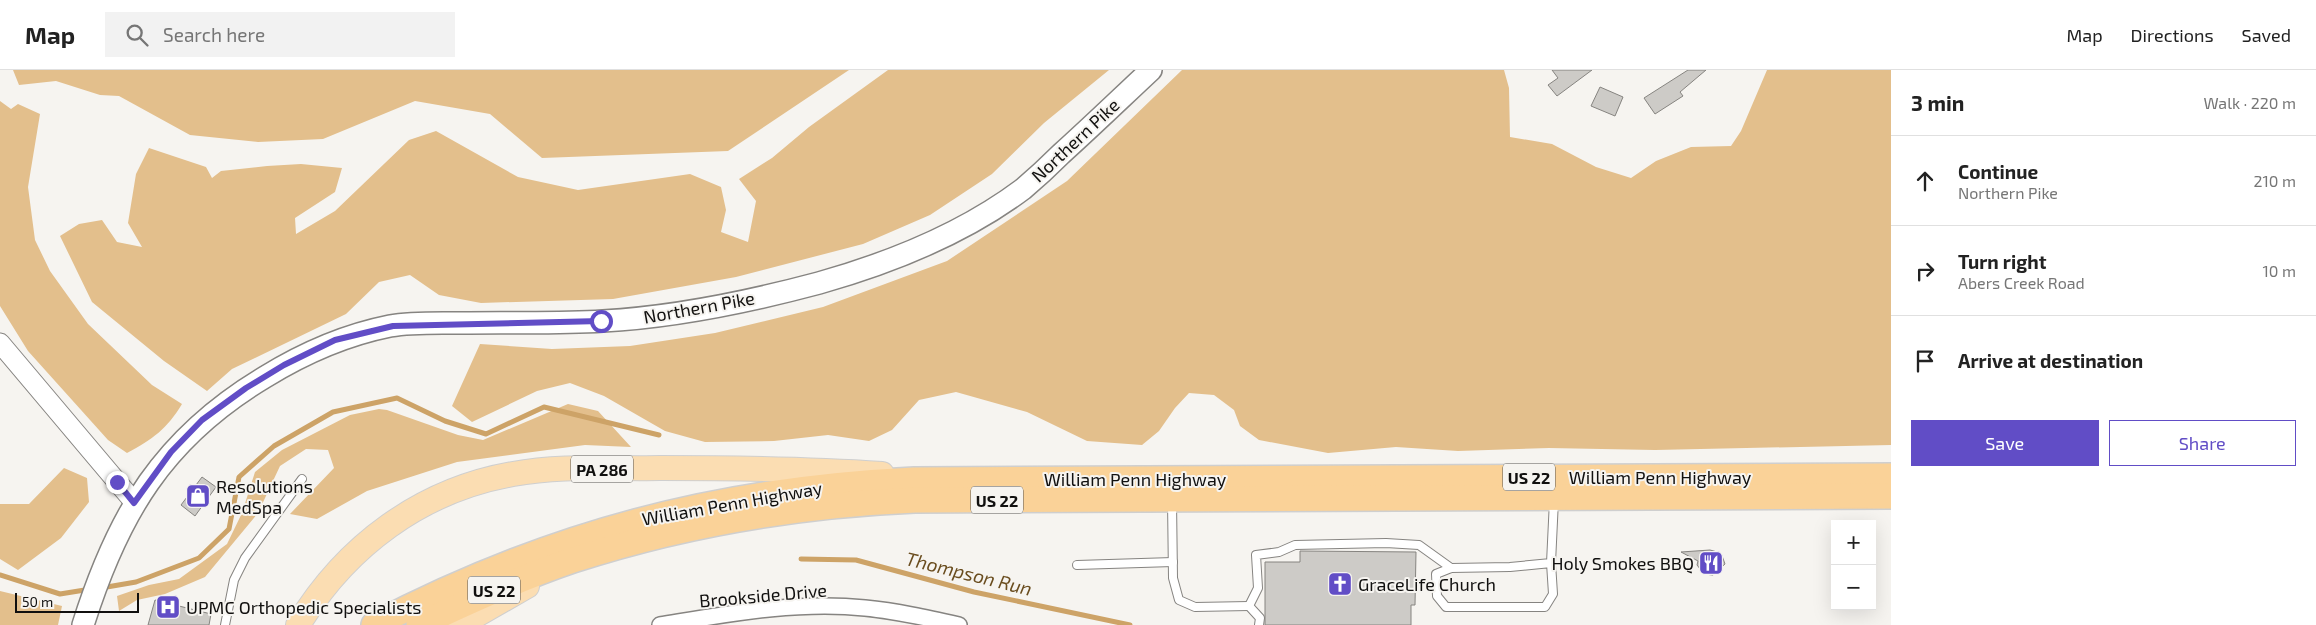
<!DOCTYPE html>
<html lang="en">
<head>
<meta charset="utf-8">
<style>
  :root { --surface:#fff; --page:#f2f2f2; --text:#222; --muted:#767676; --line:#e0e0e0; --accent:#614dc6 }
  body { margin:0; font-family:"Exo 2",sans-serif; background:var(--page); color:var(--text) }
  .controls { position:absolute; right:15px; bottom:15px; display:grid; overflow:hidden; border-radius:0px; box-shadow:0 5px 20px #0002 }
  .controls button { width:45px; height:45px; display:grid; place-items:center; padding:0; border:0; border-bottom:1px solid var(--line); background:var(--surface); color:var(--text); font:25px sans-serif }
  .scale { position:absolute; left:15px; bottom:12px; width:124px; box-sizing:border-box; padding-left:5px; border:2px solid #11100f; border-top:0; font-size:14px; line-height:18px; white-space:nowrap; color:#11100f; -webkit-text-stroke:4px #f6f4f0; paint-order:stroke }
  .stop { position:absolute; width:15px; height:15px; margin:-11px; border:4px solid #614dc6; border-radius:50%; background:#fff }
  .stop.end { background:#614dc6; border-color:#fff; box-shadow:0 1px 5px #0008 }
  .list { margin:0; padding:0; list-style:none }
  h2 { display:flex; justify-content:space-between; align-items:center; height:65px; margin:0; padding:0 20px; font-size:21px }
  h2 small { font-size:16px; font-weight:400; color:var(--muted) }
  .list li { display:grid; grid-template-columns:32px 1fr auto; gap:15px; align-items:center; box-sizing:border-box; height:90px; padding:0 20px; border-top:1px solid var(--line) }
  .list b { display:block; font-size:19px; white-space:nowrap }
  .list p { margin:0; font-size:16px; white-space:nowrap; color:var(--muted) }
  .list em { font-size:16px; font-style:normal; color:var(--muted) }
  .actions { display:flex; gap:10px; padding:15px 20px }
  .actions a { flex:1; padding:11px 0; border:1px solid var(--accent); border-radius:0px; text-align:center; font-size:18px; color:var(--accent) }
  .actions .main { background:var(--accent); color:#fff }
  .icon { flex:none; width:28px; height:28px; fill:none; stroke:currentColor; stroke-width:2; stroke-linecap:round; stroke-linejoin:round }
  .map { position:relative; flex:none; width:1891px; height:555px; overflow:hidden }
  header { display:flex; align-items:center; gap:30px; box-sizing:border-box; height:70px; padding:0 25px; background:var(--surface); border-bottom:1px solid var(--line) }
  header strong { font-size:24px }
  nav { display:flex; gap:28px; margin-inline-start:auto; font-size:18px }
  .search { width:350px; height:45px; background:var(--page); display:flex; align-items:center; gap:12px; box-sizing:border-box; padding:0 18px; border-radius:0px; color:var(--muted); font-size:19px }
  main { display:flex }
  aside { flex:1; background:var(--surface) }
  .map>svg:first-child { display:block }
  .green { fill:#e3bf8c }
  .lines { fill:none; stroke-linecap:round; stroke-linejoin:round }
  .stream { stroke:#cda367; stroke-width:5 }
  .building { fill:#cdcbc7; stroke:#868480 }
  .service-casing { stroke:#868481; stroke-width:10 }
  .minor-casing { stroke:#868481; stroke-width:18 }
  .tertiary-casing { stroke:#868481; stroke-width:21 }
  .secondary-casing { stroke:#868481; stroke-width:24 }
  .primary-casing { stroke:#cfcfcf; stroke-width:26 }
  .trunk-casing { stroke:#cfcfcf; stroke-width:28 }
  .service { stroke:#fff; stroke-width:8 }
  .minor { stroke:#fff; stroke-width:15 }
  .tertiary { stroke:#fff; stroke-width:19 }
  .secondary { stroke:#fff; stroke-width:21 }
  .primary { stroke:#fbddb2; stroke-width:24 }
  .trunk { stroke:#fad298; stroke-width:25 }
  .route { stroke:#614dc6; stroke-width:6 }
  .labels { text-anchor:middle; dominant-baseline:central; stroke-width:4; stroke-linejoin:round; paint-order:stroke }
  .shield { fill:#f6f4f0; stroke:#565452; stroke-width:1 }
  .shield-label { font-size:16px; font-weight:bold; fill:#11100f }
  .street-label { font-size:18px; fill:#11100f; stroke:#f6f4f0 }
  .poi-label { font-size:18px; fill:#11100f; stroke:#f6f4f0; text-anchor:start }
  .water-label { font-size:19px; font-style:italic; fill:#6a4d1f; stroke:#f6f4f0 }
</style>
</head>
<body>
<header>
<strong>Map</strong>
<div class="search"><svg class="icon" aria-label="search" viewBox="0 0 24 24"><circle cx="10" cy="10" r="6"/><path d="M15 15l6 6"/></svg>Search here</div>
<nav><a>Map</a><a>Directions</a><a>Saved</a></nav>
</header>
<main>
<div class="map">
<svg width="1891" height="555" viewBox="0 0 1891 555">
  <rect width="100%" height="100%" fill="#f6f4f0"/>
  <!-- green -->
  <g class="green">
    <polygon points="13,0 849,0 728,81 542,88 490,44 415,31 323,69 258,72 190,65 119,26 100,25 56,11 19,15"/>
    <polygon points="888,0 1109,0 1044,53 992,104 930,145 863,174 736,207 613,229 481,233 439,225 410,205 379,212 346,244 232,299 207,321 164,291 92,232 60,166 79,154 102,150 117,172 142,177 128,153 136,104 149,78 206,97 212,108 221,101 267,96 301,94 342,98 335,122 295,148 296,164 335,141 409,70 436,61 518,107 578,120 690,104 721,117 726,140 721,162 748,172 756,131 739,109 772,88 809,57"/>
    <polygon points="1182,0 1504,0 1509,18 1510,67 1552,74 1596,97 1631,108 1656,91 1691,77 1731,76 1741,61 1767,0 1891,0 1891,375 1655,380 1549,378 1458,381 1396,377 1328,383 1259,370 1240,356 1234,340 1214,325 1189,323 1175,338 1159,361 1142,375 1087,371 1027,342 956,322 919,330 892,360 869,371 828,365 774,371 705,372 665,361 604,326 570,313 537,321 472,352 452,336 480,274 552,279 630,276 715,263 823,237 947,191 1067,111"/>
    <path d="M0,31L11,39L18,34L40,44L28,117L35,170L50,201L88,254L152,315L182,334C167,359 153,369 127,383L108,370L28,281L0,236Z"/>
    <polygon points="568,334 598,341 631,377 585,375 457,392 367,421 317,449 290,444 334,398 328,380 306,379 280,396 258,443 205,507 165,524 137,530 119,541 117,526 149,515 179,509 227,474 242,443 255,402 282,380 350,345 379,339 387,340 458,365 483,370"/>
    <polygon points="64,398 87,408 89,432 61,468 18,500 0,489 0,434 29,434"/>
    <polygon points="0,521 62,536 58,555 0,555"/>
  </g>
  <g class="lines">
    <!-- stream -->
    <g class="stream">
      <polyline points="801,489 856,490 974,522 1130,555"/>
      <polyline points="0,505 60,524 91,519"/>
      <polyline points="101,518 136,512 199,488 229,459 239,407 274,376 333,342 397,328 445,351 486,364 544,337 659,365"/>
    </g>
  </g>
  <!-- building -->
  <g class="building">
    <polygon points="1552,0 1592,0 1557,26 1548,15 1558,8"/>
    <polygon points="1688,0 1706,0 1680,22 1683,26 1655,44 1644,28"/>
    <polygon points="1600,17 1623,27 1615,46 1591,36"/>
    <polygon points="202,407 216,417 195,446 181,435"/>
    <polygon points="1710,480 1721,483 1725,494 1713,505 1704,504 1697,495 1698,491 1681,482"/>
    <polygon points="1300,481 1416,482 1415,535 1411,535 1411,555 1265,555 1265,492 1300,492"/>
    <polygon points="155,530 211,544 209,555 148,555"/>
  </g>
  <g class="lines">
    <defs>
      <g id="service">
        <polyline points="1172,431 1173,508 1179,530 1195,537 1249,536"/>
        <polyline points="1551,493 1510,497 1451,498 1436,504 1437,526 1446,537 1545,537 1553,524 1551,493 1554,430"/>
        <polyline points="1077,495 1173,492"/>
        <polyline points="1249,536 1258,518 1256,485 1279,482 1295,475 1386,473 1419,475 1451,498"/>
        <polyline points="1249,536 1260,548 1259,555"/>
        <polyline points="225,555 234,510 245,488 302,409"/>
      </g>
      <path id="minor" d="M660,555C728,544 796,531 865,538C897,541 928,548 959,555"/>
      <polyline id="tertiary" points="0,273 135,433"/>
      <path id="secondary" d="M83,555C118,444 163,368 265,307C304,283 345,265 390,256C412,252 438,253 461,253C508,252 556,254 603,251C676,247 748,232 819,213C890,193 963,164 1023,119C1036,108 1049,96 1061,84C1091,57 1121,28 1151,0"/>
      <g id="primary">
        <path d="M298,555C346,476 421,420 513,404C561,395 611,399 660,398C734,398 808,399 882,404"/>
        <polyline points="459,555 527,516"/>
      </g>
      <g id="trunk">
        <path d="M374,555C548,464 719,419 914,410L1891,406"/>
        <path d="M419,555C469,531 520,508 573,490C684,454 799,435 915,430L1891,426"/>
      </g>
    </defs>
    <!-- service casing -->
    <use href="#service" class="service-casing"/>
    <!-- minor casing -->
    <use href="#minor" class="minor-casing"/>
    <!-- tertiary casing -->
    <use href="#tertiary" class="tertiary-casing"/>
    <!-- secondary casing -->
    <use href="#secondary" class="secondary-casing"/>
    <!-- primary casing -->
    <use href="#primary" class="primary-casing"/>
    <!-- trunk casing -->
    <use href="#trunk" class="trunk-casing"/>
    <!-- service -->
    <use href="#service" class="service"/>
    <!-- minor -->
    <use href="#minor" class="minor"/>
    <!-- tertiary -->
    <use href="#tertiary" class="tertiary"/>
    <!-- secondary -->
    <use href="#secondary" class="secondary"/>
    <!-- primary -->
    <use href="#primary" class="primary"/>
    <!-- trunk -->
    <use href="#trunk" class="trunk"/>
  </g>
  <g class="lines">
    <!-- route -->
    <polyline class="route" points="117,412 134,433 171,382 202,350 246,318 284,295 335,270 393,256 601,251"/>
  </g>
  <!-- icons -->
  <defs>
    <symbol id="shop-square" viewBox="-11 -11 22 22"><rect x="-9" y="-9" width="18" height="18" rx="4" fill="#614dc6" stroke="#f6f4f0"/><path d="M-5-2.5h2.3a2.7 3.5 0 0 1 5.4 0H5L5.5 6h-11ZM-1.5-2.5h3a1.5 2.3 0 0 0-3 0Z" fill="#fff"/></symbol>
    <symbol id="restaurant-square" viewBox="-11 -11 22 22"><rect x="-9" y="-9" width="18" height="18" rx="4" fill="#614dc6" stroke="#f6f4f0"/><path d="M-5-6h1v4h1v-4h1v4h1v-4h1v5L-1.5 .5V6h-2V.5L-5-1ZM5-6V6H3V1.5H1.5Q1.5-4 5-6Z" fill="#fff"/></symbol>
    <symbol id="church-square" viewBox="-11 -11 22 22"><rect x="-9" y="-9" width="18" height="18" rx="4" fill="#614dc6" stroke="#f6f4f0"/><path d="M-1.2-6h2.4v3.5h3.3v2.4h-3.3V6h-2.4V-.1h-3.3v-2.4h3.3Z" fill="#fff"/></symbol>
    <symbol id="hospital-square" viewBox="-11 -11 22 22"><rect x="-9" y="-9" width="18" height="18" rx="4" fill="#614dc6" stroke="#f6f4f0"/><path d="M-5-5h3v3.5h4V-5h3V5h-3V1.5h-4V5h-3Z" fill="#fff"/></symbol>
  </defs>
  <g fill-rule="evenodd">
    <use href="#shop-square" x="184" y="412" width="28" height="28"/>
    <use href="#restaurant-square" x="1697" y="479" width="28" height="28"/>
    <use href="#church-square" x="1326" y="500" width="28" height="28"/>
    <use href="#hospital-square" x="154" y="523" width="28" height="28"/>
  </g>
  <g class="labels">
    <!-- shield labels -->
    <g class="shield">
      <rect x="571" y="385.5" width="62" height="27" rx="4"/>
      <rect x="1503" y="393.5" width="52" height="27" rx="4"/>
      <rect x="971" y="416.5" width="52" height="27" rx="4"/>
      <rect x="468" y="506.5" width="52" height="27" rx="4"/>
    </g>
    <g class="shield-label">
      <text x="602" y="399">PA 286</text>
      <text x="1529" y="407">US 22</text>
      <text x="997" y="430">US 22</text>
      <text x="494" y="520">US 22</text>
    </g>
    <!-- street labels -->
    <g class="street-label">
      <text transform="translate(1075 70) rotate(-43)">Northern Pike</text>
      <text transform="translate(699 237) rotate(-10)">Northern Pike</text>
      <text x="1660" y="407">William Penn Highway</text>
      <text x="1135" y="409">William Penn Highway</text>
      <text transform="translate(732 433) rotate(-10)">William Penn Highway</text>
      <text transform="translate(763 525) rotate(-5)">Brookside Drive</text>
    </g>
    <!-- poi labels -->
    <g class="poi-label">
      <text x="216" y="416">Resolutions<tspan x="216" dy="21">MedSpa</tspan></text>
      <text x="1694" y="493" text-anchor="end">Holy Smokes BBQ</text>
      <text x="1358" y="514">GraceLife Church</text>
      <text x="186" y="537">UPMC Orthopedic Specialists</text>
    </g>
    <!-- water labels -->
    <g class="water-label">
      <text transform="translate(969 503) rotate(14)">Thompson Run</text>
    </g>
  </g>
</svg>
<div class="controls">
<button>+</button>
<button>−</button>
</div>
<div class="scale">50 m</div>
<div class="stop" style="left:601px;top:251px"></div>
<div class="stop end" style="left:117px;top:412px"></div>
</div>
<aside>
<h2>3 min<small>Walk · 220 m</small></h2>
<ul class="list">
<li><svg class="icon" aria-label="ahead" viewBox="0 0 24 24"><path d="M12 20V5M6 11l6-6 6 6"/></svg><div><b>Continue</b><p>Northern Pike</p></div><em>210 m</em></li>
<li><svg class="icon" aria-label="right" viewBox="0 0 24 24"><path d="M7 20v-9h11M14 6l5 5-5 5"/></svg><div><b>Turn right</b><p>Abers Creek Road</p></div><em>10 m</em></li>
<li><svg class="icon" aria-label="arrive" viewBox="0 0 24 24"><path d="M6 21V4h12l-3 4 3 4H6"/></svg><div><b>Arrive at destination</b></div></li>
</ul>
<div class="actions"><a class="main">Save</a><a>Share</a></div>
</aside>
</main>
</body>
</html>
